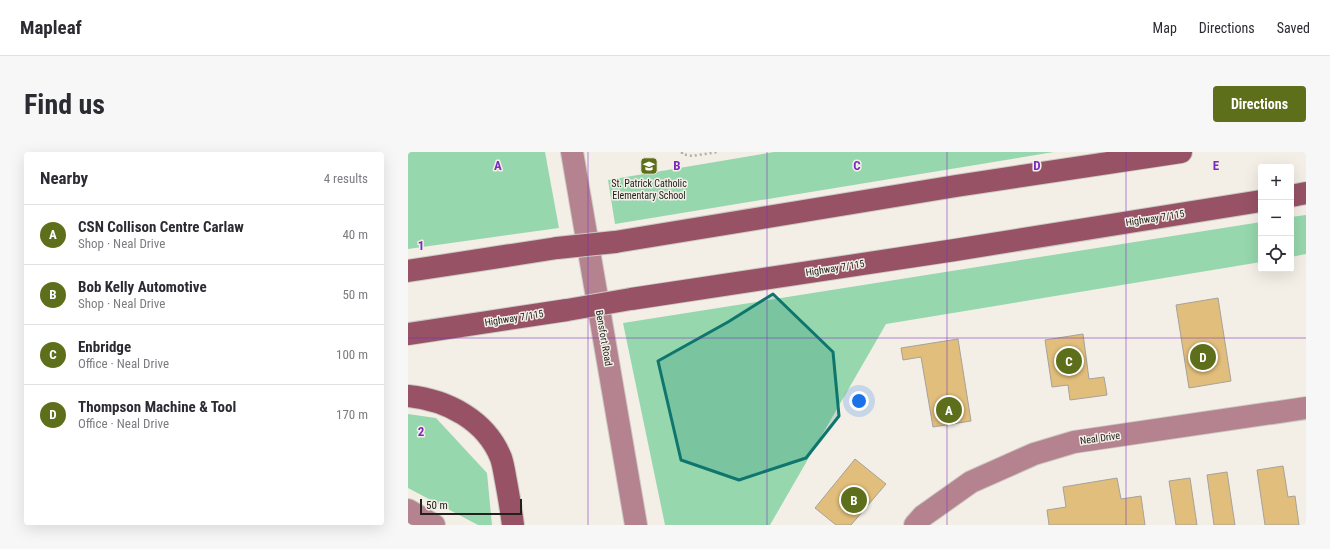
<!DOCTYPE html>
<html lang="en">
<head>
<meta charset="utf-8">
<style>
  :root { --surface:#fff; --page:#f7f7f7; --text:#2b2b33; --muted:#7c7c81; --line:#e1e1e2; --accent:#5d6f1b }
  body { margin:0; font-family:"Roboto Condensed",sans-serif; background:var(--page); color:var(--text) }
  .controls { position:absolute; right:12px; top:12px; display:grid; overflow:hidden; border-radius:4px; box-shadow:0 4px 16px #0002 }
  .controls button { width:36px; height:36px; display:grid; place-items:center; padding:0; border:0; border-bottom:1px solid var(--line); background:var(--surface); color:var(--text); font:20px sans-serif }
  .scale { position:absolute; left:12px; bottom:10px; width:102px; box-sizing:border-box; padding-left:4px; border:2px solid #22211e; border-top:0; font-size:11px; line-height:14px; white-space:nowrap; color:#22211e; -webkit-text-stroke:3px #f3efe7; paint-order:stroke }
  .you { position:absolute; left:451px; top:249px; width:14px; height:14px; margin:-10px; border:3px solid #fff; border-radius:50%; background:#1a73e8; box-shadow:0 0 0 6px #1a73e833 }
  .badge { display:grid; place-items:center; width:26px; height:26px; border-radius:50%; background:var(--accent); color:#fff; font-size:13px; font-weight:700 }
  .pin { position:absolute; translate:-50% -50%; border:2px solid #fff; box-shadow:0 1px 4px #0006 }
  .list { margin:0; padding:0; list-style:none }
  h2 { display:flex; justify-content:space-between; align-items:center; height:52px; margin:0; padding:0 16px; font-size:17px }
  h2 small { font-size:13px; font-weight:400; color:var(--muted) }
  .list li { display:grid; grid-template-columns:26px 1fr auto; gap:12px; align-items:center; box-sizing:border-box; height:60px; padding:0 16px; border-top:1px solid var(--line) }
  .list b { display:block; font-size:15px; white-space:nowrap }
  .list p { margin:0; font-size:13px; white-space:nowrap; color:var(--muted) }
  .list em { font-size:13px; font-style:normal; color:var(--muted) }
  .icon { flex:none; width:22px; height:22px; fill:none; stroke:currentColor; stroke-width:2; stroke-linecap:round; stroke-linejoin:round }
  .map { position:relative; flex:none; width:898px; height:373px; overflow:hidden; border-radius:4px }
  header { display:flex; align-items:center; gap:24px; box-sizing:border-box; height:56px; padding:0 20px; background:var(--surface); border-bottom:1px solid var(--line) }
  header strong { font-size:19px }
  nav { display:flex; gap:22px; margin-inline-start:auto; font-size:14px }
  .intro { display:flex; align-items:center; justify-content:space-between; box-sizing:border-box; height:96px; padding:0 24px }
  h1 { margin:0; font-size:28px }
  .button { padding:10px 18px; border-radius:4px; background:var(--accent); color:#fff; font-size:14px; font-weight:700 }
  main { display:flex; gap:24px; padding:0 24px }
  aside { flex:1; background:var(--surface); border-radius:4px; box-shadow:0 4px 16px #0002 }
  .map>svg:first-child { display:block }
  .green { fill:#97d7ad }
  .building { fill:#e1be7b; stroke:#a6a29b }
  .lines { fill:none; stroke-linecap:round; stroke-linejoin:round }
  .secondary-casing { stroke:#cdcac3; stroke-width:24 }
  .highway-casing { stroke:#cdcac3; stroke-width:24 }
  .path { stroke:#b2afa8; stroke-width:2.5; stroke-dasharray:2 3; stroke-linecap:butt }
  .secondary { stroke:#b58390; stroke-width:22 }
  .highway { stroke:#975266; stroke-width:22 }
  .highway-bridge-casing { stroke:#cdcac3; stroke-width:24; stroke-linecap:butt }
  .highway-bridge { stroke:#975266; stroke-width:22 }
  .marked { fill:#0f766e; fill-opacity:0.2; stroke:#0f766e; stroke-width:3; stroke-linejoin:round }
  .grid { fill:none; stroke:#7b2cbf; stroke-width:1; stroke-opacity:0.55 }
  .labels { text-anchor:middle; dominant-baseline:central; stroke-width:3; stroke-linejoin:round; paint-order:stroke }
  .poi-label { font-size:10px; fill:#22211e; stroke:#f3efe7 }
  .street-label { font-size:10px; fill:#22211e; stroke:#f3efe7 }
  .grid-label { font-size:13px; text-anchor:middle; font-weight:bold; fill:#7b2cbf; stroke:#f3efe7; stroke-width:3; stroke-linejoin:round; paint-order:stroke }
</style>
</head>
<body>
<header>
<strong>Mapleaf</strong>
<nav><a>Map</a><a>Directions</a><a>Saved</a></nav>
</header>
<div class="intro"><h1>Find us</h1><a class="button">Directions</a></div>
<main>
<aside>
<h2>Nearby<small>4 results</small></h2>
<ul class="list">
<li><span class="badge">A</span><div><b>CSN Collison Centre Carlaw</b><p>Shop · Neal Drive</p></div><em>40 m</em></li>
<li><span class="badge">B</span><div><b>Bob Kelly Automotive</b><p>Shop · Neal Drive</p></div><em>50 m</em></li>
<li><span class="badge">C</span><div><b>Enbridge</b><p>Office · Neal Drive</p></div><em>100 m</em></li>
<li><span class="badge">D</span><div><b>Thompson Machine &amp; Tool</b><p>Office · Neal Drive</p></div><em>170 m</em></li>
</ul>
</aside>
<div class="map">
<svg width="898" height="373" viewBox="0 0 898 373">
  <rect width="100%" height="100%" fill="#f3efe7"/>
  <!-- green -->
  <g class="green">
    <polygon points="0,0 137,0 151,76 0,97"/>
    <polygon points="366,0 646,0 207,72 200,28"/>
    <polygon points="898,63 898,102 883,105 883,65"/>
    <polygon points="853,70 853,110 478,172 362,373 257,373 215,171"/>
    <polygon points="0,262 28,266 79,321 84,373 70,373 0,336"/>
  </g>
  <!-- building -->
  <g class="building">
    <polygon points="810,146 823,229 781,236 768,153"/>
    <polygon points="675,182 681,227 696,225 699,243 662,248 660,233 644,235 637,188"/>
    <polygon points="550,187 563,269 525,275 513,205 495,208 493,196"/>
    <polygon points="447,307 478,332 443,373 428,373 407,356"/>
    <polygon points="875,314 880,345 887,344 891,373 857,373 849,318"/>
    <polygon points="819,320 827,373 806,373 799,323"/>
    <polygon points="709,326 713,347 733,344 737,373 641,373 639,358 658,355 655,335"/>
    <polygon points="782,326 789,373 768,373 761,329"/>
  </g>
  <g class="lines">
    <defs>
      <g id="secondary">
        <polyline points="164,0 228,373"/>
        <polyline points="0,358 26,373"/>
        <polyline points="507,373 515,364 563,330 626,302 666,290 898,256"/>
      </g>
      <g id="highway">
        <polyline points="883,44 898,41"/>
        <polyline points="207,90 548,34 773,0"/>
        <polyline points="0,119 149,96"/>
        <polyline points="223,147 547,98 853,49"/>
        <polyline points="0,182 159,158"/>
        <path d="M0,244C39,248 78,268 93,306C95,312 96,318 97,324C100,340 103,357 105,373"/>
      </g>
    </defs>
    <!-- secondary casing -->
    <use href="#secondary" class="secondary-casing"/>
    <!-- highway casing -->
    <use href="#highway" class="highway-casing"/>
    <!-- path -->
    <polyline class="path" points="274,0 274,2 284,4 310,0"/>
    <!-- secondary -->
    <use href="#secondary" class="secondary"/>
    <!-- highway -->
    <use href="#highway" class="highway"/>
    <defs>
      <g id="highway-bridge">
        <polyline points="149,96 207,90"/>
        <polyline points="159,158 223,147"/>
      </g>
    </defs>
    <!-- highway-bridge casing -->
    <use href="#highway-bridge" class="highway-bridge-casing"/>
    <!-- highway-bridge -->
    <use href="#highway-bridge" class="highway-bridge"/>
  </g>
  <!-- marked area -->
  <path class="marked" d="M365,142L425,200L431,264L398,306L331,328L273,308L250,209L320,170Z"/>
  <!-- grid -->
  <path class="grid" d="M180,0V373M359,0V373M539,0V373M718,0V373M0,186H898"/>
  <!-- icons -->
  <defs>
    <symbol id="school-square" viewBox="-11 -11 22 22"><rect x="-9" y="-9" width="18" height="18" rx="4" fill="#5d6f1b" stroke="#f3efe7"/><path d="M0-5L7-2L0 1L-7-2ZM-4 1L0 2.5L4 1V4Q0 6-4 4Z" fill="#fff"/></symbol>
  </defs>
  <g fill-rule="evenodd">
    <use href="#school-square" x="231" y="4" width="20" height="20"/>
  </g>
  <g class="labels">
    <!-- poi labels -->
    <g class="poi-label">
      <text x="241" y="31">St. Patrick Catholic<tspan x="241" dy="12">Elementary School</tspan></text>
    </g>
    <!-- street labels -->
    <g class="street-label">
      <text transform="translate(747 66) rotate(-9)">Highway 7/115</text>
      <text transform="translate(427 116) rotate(-9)">Highway 7/115</text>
      <text transform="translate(106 166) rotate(-9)">Highway 7/115</text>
      <text transform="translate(196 186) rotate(80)">Bensfort Road</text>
      <text transform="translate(692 286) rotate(-8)">Neal Drive</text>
    </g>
  </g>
  <g class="grid-label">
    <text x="90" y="18">A</text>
    <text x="269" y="18">B</text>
    <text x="449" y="18">C</text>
    <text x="629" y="18">D</text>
    <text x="808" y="18">E</text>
    <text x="13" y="98">1</text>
    <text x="13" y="284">2</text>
  </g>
</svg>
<div class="controls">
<button>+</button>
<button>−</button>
<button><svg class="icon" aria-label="locate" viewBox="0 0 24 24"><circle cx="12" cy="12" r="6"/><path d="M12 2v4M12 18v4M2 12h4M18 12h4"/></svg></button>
</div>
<div class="scale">50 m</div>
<div class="you"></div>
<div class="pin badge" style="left:541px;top:258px">A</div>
<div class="pin badge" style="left:446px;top:348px">B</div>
<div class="pin badge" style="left:661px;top:209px">C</div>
<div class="pin badge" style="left:795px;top:205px">D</div>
</div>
</main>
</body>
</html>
